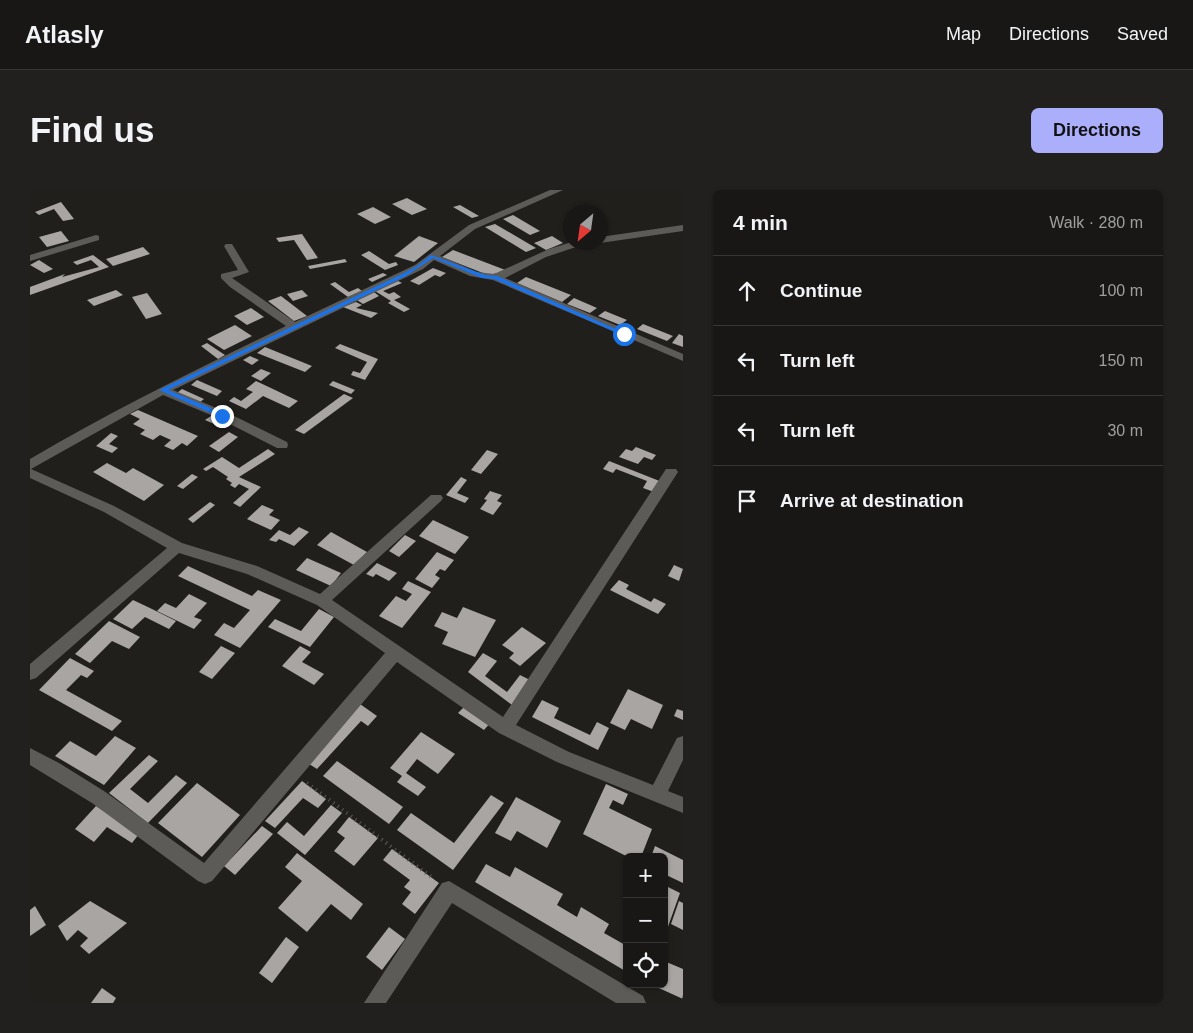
<!DOCTYPE html>
<html lang="en">
<head>
<meta charset="utf-8">
<style>
  :root { --surface:#191715; --page:#22201e; --text:#f1f3f6; --muted:#9f9fa0; --line:#373634; --accent:#abaffb }
  body { margin:0; font-family:Helvetica,sans-serif; background:var(--page); color:var(--text) }
  .controls { position:absolute; right:15px; bottom:15px; display:grid; overflow:hidden; border-radius:8px; box-shadow:0 1px 4px #0004 }
  .controls button { width:45px; height:45px; display:grid; place-items:center; padding:0; border:0; border-bottom:1px solid var(--line); background:var(--surface); color:var(--text); font:25px sans-serif }
  .compass { position:absolute; left:533px; top:15px; width:45px; height:45px; border-radius:50%; background:var(--surface); box-shadow:0 1px 4px #0004; rotate:209deg }
  .stop { position:absolute; width:15px; height:15px; margin:-11px; border:4px solid #1a73e8; border-radius:50%; background:#fff }
  .stop.end { background:#1a73e8; border-color:#fff; box-shadow:0 1px 5px #0008 }
  .list { margin:0; padding:0; list-style:none }
  h2 { display:flex; justify-content:space-between; align-items:center; height:65px; margin:0; padding:0 20px; font-size:21px }
  h2 small { font-size:16px; font-weight:400; color:var(--muted) }
  .list li { display:grid; grid-template-columns:32px 1fr auto; gap:15px; align-items:center; box-sizing:border-box; height:70px; padding:0 20px; border-top:1px solid var(--line) }
  .list b { display:block; font-size:19px; white-space:nowrap }
  .list em { font-size:16px; font-style:normal; color:var(--muted) }
  .icon { flex:none; width:28px; height:28px; fill:none; stroke:currentColor; stroke-width:2; stroke-linecap:round; stroke-linejoin:round }
  .map { position:relative; flex:none; width:653px; height:813px; overflow:hidden; border-radius:8px }
  header { display:flex; align-items:center; gap:30px; box-sizing:border-box; height:70px; padding:0 25px; background:var(--surface); border-bottom:1px solid var(--line) }
  header strong { font-size:24px }
  nav { display:flex; gap:28px; margin-inline-start:auto; font-size:18px }
  .intro { display:flex; align-items:center; justify-content:space-between; box-sizing:border-box; height:120px; padding:0 30px }
  h1 { margin:0; font-size:35px }
  .button { padding:12px 22px; border-radius:8px; background:var(--accent); color:#111; font-size:18px; font-weight:700 }
  main { display:flex; gap:30px; padding:0 30px }
  aside { flex:1; background:var(--surface); border-radius:8px; box-shadow:0 1px 4px #0004 }
  .map>svg:first-child { display:block }
  .building { fill:#a8a5a2 }
  .lines { fill:none; stroke-linecap:round; stroke-linejoin:round }
  .path { stroke:#5c5a57; stroke-width:4; stroke-dasharray:1 4.5; stroke-linecap:butt }
  .minor { fill:#5d5b58; fill-rule:evenodd }
  .route { fill:#1a73e8 }
</style>
</head>
<body>
<header>
<strong>Atlasly</strong>
<nav><a>Map</a><a>Directions</a><a>Saved</a></nav>
</header>
<div class="intro"><h1>Find us</h1><a class="button">Directions</a></div>
<main>
<div class="map">
<svg width="653" height="813" viewBox="0 0 653 813">
  <rect width="100%" height="100%" fill="#211f1c"/>
  <!-- building -->
  <g class="building">
    <polygon points="377,8 397,19 382,25 362,14"/>
    <polygon points="31,12 44,29 33,31 24,19 9,25 5,22"/>
    <polygon points="430,15 449,26 442,28 423,17"/>
    <polygon points="343,17 361,27 345,34 327,24"/>
    <polygon points="483,25 510,41 500,45 473,29"/>
    <polygon points="465,34 506,58 496,62 455,37"/>
    <polygon points="31,41 39,51 17,57 9,47"/>
    <polygon points="272,44 288,68 277,70 264,50 249,52 246,48"/>
    <polygon points="389,46 408,53 384,72 364,66"/>
    <polygon points="522,46 533,53 516,60 504,53"/>
    <polygon points="113,57 120,64 83,76 76,69"/>
    <polygon points="423,60 478,81 458,85 412,67"/>
    <polygon points="339,61 359,74 366,72 368,75 355,80 331,65"/>
    <polygon points="63,65 79,77 0,105 0,97 35,84 32,87 69,77 61,70 47,75 43,72"/>
    <polygon points="315,69 317,72 280,79 278,76"/>
    <polygon points="9,70 23,79 14,83 0,75"/>
    <polygon points="403,78 416,83 410,87 405,85 389,95 380,91"/>
    <polygon points="353,83 357,85 342,92 338,89"/>
    <polygon points="496,87 541,105 532,112 487,93"/>
    <polygon points="368,91 372,93 353,101 359,104 364,102 371,107 364,110 380,119 374,122 358,113 361,111 345,101"/>
    <polygon points="305,92 319,102 328,98 332,101 318,107 300,94"/>
    <polygon points="86,100 93,105 64,116 57,110"/>
    <polygon points="272,100 278,106 263,111 257,104"/>
    <polygon points="344,102 349,106 333,114 327,110"/>
    <polygon points="117,103 132,124 116,129 102,107"/>
    <polygon points="251,106 277,126 264,131 238,111"/>
    <polygon points="544,108 567,118 560,123 537,114"/>
    <polygon points="326,112 332,115 326,118 348,123 341,128 313,117"/>
    <polygon points="221,118 234,127 217,135 204,126"/>
    <polygon points="575,121 597,130 590,135 568,126"/>
    <polygon points="613,134 643,146 637,151 607,139"/>
    <polygon points="205,135 222,146 194,160 177,149"/>
    <polygon points="649,144 653,146 653,157 642,153"/>
    <polygon points="177,153 195,165 188,169 171,156"/>
    <polygon points="310,154 348,169 335,190 321,185 323,181 330,183 337,172 305,158"/>
    <polygon points="235,157 282,176 275,182 227,163"/>
    <polygon points="220,166 229,170 222,175 213,170"/>
    <polygon points="231,179 241,183 231,191 221,186"/>
    <polygon points="167,190 192,201 187,206 161,195"/>
    <polygon points="226,191 243,199 268,211 259,218 233,206 216,219 199,211 204,207 211,211 223,202 216,199"/>
    <polygon points="303,191 325,200 321,204 299,195"/>
    <polygon points="152,199 174,209 169,213 147,203"/>
    <polygon points="314,204 323,208 274,244 265,240"/>
    <polygon points="108,220 168,246 157,256 152,253 143,260 134,256 141,250 130,245 123,250 110,244 115,240 103,234 110,229 100,224"/>
    <polygon points="181,226 197,232 191,237 175,230"/>
    <polygon points="199,242 208,247 189,262 179,256"/>
    <polygon points="81,243 88,246 79,254 88,258 82,263 66,256"/>
    <polygon points="606,257 626,265 622,270 614,267 608,274 589,267 596,259 602,261"/>
    <polygon points="238,259 245,264 209,287 231,297 210,317 203,313 219,299 209,294 205,298 200,295 202,293 196,289 198,287 183,277 176,281 173,279 192,267 209,278"/>
    <polygon points="457,260 468,264 451,284 441,280"/>
    <polygon points="579,271 632,292 624,302 613,298 617,291 586,279 583,283 573,279"/>
    <polygon points="77,273 96,283 103,278 134,295 114,311 63,282"/>
    <polygon points="162,284 168,287 153,299 147,296"/>
    <polygon points="431,287 437,290 427,303 439,308 435,313 416,305"/>
    <polygon points="460,301 472,305 467,311 472,313 463,325 450,319 457,310 454,309"/>
    <polygon points="180,312 185,315 163,333 158,329"/>
    <polygon points="232,315 244,320 239,325 250,330 241,340 217,329"/>
    <polygon points="403,330 439,347 425,364 389,346"/>
    <polygon points="269,337 279,342 264,356 249,349 246,352 239,350 249,340 260,345"/>
    <polygon points="301,342 337,362 324,375 287,355"/>
    <polygon points="375,345 386,351 369,367 359,361"/>
    <polygon points="407,362 424,370 415,381 410,379 405,385 410,388 402,398 385,389"/>
    <polygon points="277,368 311,383 301,396 266,380"/>
    <polygon points="347,373 367,383 359,391 346,384 343,387 336,384"/>
    <polygon points="644,375 653,379 649,391 638,386"/>
    <polygon points="158,376 222,406 228,400 251,410 210,458 184,445 194,433 204,438 220,420 148,386"/>
    <polygon points="589,390 599,395 596,399 621,412 624,408 636,414 628,424 580,400"/>
    <polygon points="378,391 401,402 372,438 349,426 366,406 376,411 382,404 372,399"/>
    <polygon points="159,404 177,413 164,427 172,430 164,439 127,421 135,413 146,418"/>
    <polygon points="103,410 122,419 146,431 139,439 115,427 102,439 83,429"/>
    <polygon points="433,417 466,430 445,467 412,454 418,442 404,436 412,422 427,428"/>
    <polygon points="289,419 304,427 280,457 238,437 245,429 271,441"/>
    <polygon points="79,431 110,447 99,459 82,451 60,473 45,464"/>
    <polygon points="492,437 516,453 490,476 479,468 484,463 472,455"/>
    <polygon points="191,456 205,463 182,489 169,482"/>
    <polygon points="270,456 281,462 272,472 294,484 284,495 252,476"/>
    <polygon points="453,463 467,471 455,486 477,502 490,485 500,490 482,515 438,482"/>
    <polygon points="40,468 64,481 57,488 51,485 36,500 92,531 82,541 9,500"/>
    <polygon points="598,499 633,515 622,539 601,529 595,540 580,533"/>
    <polygon points="512,510 529,518 524,528 560,545 567,532 579,538 568,560 502,527"/>
    <polygon points="330,514 347,526 338,536 331,531 287,579 276,572"/>
    <polygon points="435,516 461,532 454,540 428,523"/>
    <polygon points="647,519 653,521 653,530 644,526"/>
    <polygon points="391,542 425,564 408,584 387,569 376,583 396,597 388,606 367,592 372,586 360,578"/>
    <polygon points="85,546 106,558 74,595 25,566 40,551 66,566"/>
    <polygon points="119,565 128,571 100,599 118,613 146,585 157,593 118,633 79,603"/>
    <polygon points="307,571 373,617 359,634 293,586"/>
    <polygon points="272,591 296,609 288,618 273,608 245,638 235,631"/>
    <polygon points="167,593 210,625 172,667 128,633"/>
    <polygon points="576,594 598,604 593,615 583,610 579,618 622,639 611,667 598,667 553,644"/>
    <polygon points="461,605 474,613 423,680 367,640 381,623 424,653"/>
    <polygon points="486,607 531,631 517,658 487,641 481,651 465,643"/>
    <polygon points="301,615 312,623 275,665 247,643 257,632 274,646"/>
    <polygon points="66,616 109,644 102,653 77,637 64,652 45,639"/>
    <polygon points="319,627 348,648 324,676 304,661 315,648 307,642"/>
    <polygon points="232,636 243,644 205,685 194,676"/>
    <polygon points="625,656 653,670 653,693 634,684 634,667 621,667"/>
    <polygon points="362,659 409,693 385,724 372,714 381,702 374,697 380,690 353,670"/>
    <polygon points="267,663 333,714 321,730 301,714 277,742 248,718 272,691 255,677"/>
    <polygon points="456,674 480,687 485,677 533,704 527,715 547,727 551,717 579,734 574,743 597,756 597,782 445,692"/>
    <polygon points="634,695 650,703 635,745 634,745"/>
    <polygon points="60,711 97,733 59,764 50,756 58,748 48,740 37,751 28,736"/>
    <polygon points="649,711 653,713 653,740 641,734"/>
    <polygon points="5,716 16,735 0,746 0,720"/>
    <polygon points="359,737 375,749 352,780 336,767"/>
    <polygon points="256,747 269,757 242,793 229,783"/>
    <polygon points="634,771 653,779 653,809 620,794 634,794"/>
    <polygon points="72,798 86,808 83,813 61,813"/>
  </g>
  <g class="lines">
    <!-- path -->
    <polyline class="path" points="277,593 404,689"/>
    <!-- minor -->
    <g class="minor">
      <path d="M520,0H533L445,39L410,66L447,82L464,84L519,59L542,52H561L516,67L475,88L653,164V171L463,90L440,86L404,70L393,79L143,200L196,222L257,252L258,255L257,258H247L188,228L133,205L1,279L84,316L152,353L227,376L290,404L401,305H411L413,308L411,311L302,410L473,527L636,279H646L648,282L486,535L539,562L623,595L647,548L653,546V570L638,601L653,607V623L527,572L469,543L367,472L182,691L175,694L168,691L62,613L0,575V558L29,573L74,601L174,673L355,463L287,415L217,384L149,363L6,488L0,490V474L137,358L74,322L0,288V269C83,220 169,178 256,136L200,97L191,88V84L208,80L194,56L196,54H202L219,82L202,88L265,132L385,75L439,35Z"/>
      <polygon points="653,35 653,41 570,53 568,52 570,52 570,47"/>
      <polygon points="66,45 69,46 69,50 0,71 0,65"/>
      <polygon points="419,691 613,806 616,813 586,813 422,713 356,813 334,813 412,693"/>
    </g>
  </g>
  <!-- route -->
  <polygon class="route" points="401,65 455,85 467,86 597,144 592,145 464,89 452,88 403,68 376,86 138,200 195,224 195,227 190,227 129,200 372,84 387,76"/>
</svg>
<div class="controls">
<button>+</button>
<button>−</button>
<button><svg class="icon" aria-label="locate" viewBox="0 0 24 24"><circle cx="12" cy="12" r="6"/><path d="M12 2v4M12 18v4M2 12h4M18 12h4"/></svg></button>
</div>
<svg class="compass" viewBox="-18 -18 36 36"><path d="M0-13l5 13h-10z" fill="#e53935"/><path d="M0 13l5-13h-10z" fill="#9f9fa0"/></svg>
<div class="stop" style="left:594px;top:144px"></div>
<div class="stop end" style="left:192px;top:226px"></div>
</div>
<aside>
<h2>4 min<small>Walk · 280 m</small></h2>
<ul class="list">
<li><svg class="icon" aria-label="ahead" viewBox="0 0 24 24"><path d="M12 20V5M6 11l6-6 6 6"/></svg><div><b>Continue</b></div><em>100 m</em></li>
<li><svg class="icon" aria-label="left" viewBox="0 0 24 24"><path d="M17 20v-9H6M10 6l-5 5 5 5"/></svg><div><b>Turn left</b></div><em>150 m</em></li>
<li><svg class="icon" aria-label="left" viewBox="0 0 24 24"><path d="M17 20v-9H6M10 6l-5 5 5 5"/></svg><div><b>Turn left</b></div><em>30 m</em></li>
<li><svg class="icon" aria-label="arrive" viewBox="0 0 24 24"><path d="M6 21V4h12l-3 4 3 4H6"/></svg><div><b>Arrive at destination</b></div></li>
</ul>
</aside>
</main>
</body>
</html>
